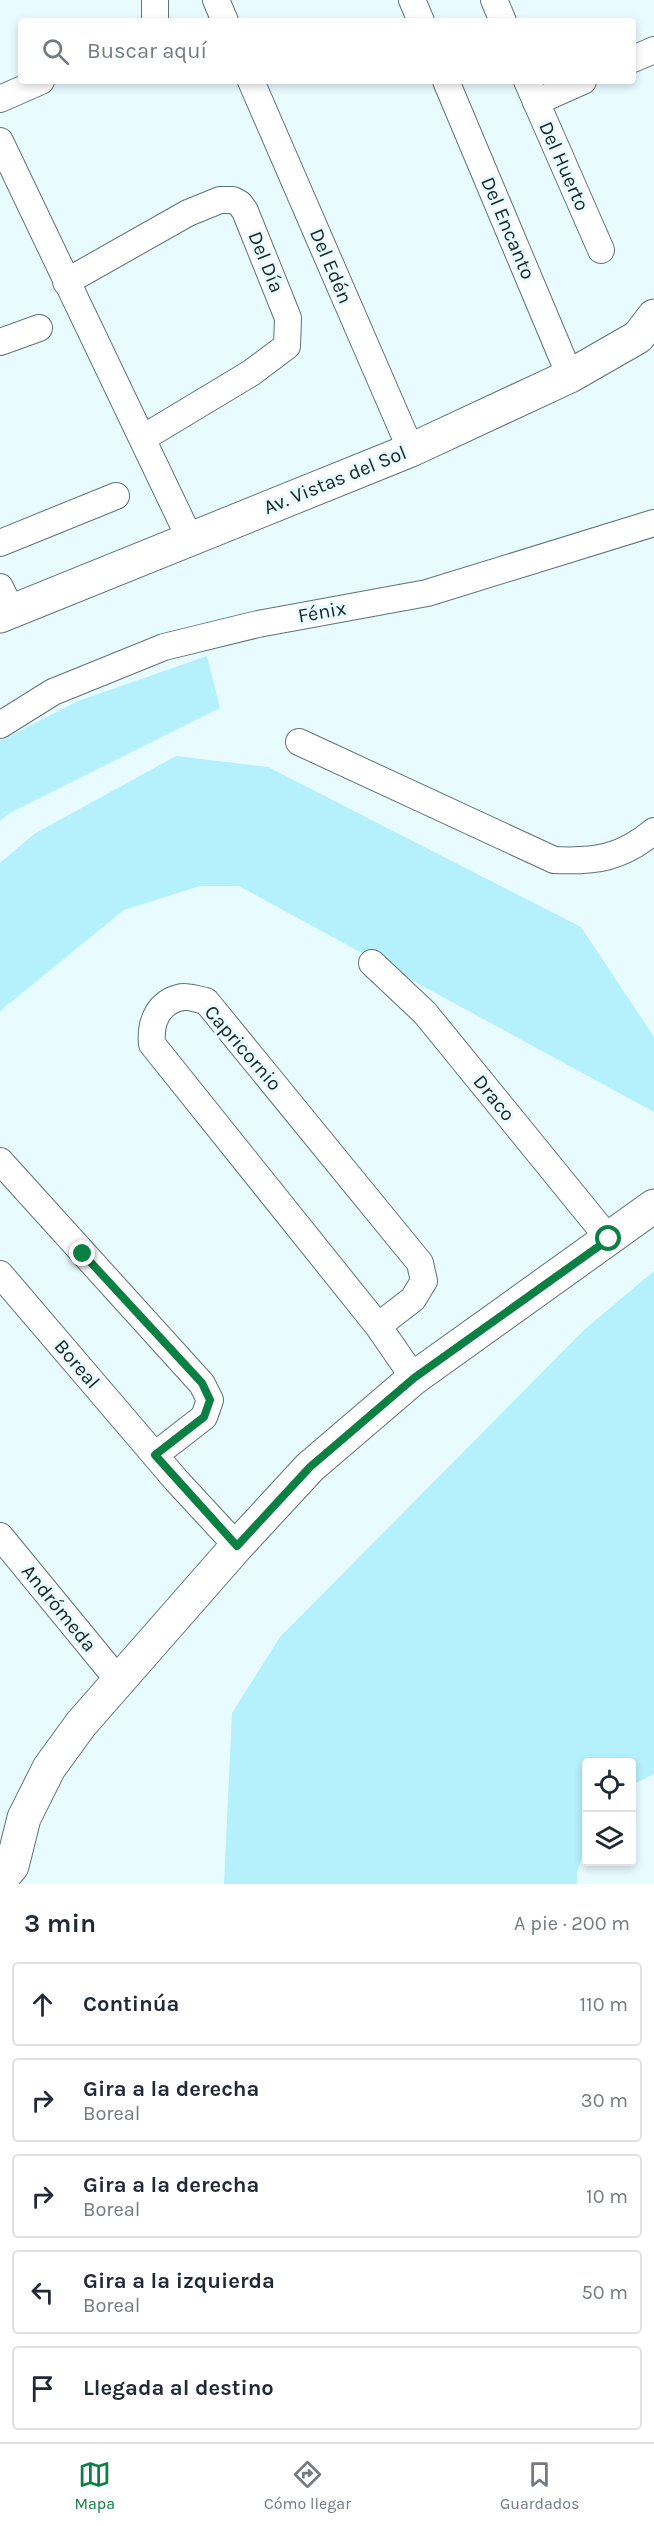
<!DOCTYPE html>
<html lang="es">
<head>
<meta charset="utf-8">
<style>
  :root { --surface:#fff; --page:#f6f6f7; --text:#1f2937; --muted:#747a83; --line:#e0e1e3; --accent:#0b8043 }
  body { margin:0; font-family:Karla,sans-serif; background:var(--page); color:var(--text) }
  .controls { position:absolute; right:18px; bottom:18px; display:grid; overflow:hidden; border-radius:6px; box-shadow:0 3px 9px #0003 }
  .controls button { width:54px; height:54px; display:grid; place-items:center; padding:0; border:0; border-bottom:2px solid var(--line); background:var(--surface); color:var(--text); font:30px sans-serif }
  .stop { position:absolute; width:18px; height:18px; margin:-14px; border:4px solid #0b8043; border-radius:50%; background:#fff }
  .stop.end { background:#0b8043; border-color:#fff; box-shadow:0 2px 6px #0008 }
  .list { margin:0; padding:0; list-style:none }
  h2 { display:flex; justify-content:space-between; align-items:center; height:78px; margin:0; padding:0 24px; font-size:26px }
  h2 small { font-size:20px; font-weight:400; color:var(--muted) }
  .list li { display:grid; grid-template-columns:39px 1fr auto; gap:18px; align-items:center; box-sizing:border-box; height:84px; margin:0 12px 12px; padding:0 12px; border:2px solid var(--line); border-radius:6px }
  .list b { display:block; font-size:22px; white-space:nowrap }
  .list p { margin:0; font-size:20px; white-space:nowrap; color:var(--muted) }
  .list em { font-size:20px; font-style:normal; color:var(--muted) }
  .icon { flex:none; width:33px; height:33px; fill:none; stroke:currentColor; stroke-width:2; stroke-linecap:round; stroke-linejoin:round }
  .map { position:relative; flex:none; width:654px; height:1884px; overflow:hidden }
  .search { position:absolute; background:var(--surface); box-shadow:0 3px 9px #0003; left:18px; right:18px; top:18px; height:66px; display:flex; align-items:center; gap:15px; box-sizing:border-box; padding:0 21px; border-radius:6px; color:var(--muted); font-size:22px }
  .sheet { height:558px; background:var(--surface) }
  nav { display:flex; justify-content:space-around; align-items:center; box-sizing:border-box; height:84px; border-top:2px solid var(--line); background:var(--surface); font-size:16px; color:var(--muted) }
  nav a { display:grid; justify-items:center; gap:3px }
  nav .on { color:var(--accent) }
  .map>svg:first-child { display:block }
  .green { fill:#b5f1fd }
  .lines { fill:none; stroke-linecap:round; stroke-linejoin:round }
  .minor-casing { stroke:#5e7376; stroke-width:28 }
  .tertiary-casing { stroke:#5e7376; stroke-width:35 }
  .minor { stroke:#fff; stroke-width:26 }
  .tertiary { stroke:#fff; stroke-width:33 }
  .route { stroke:#0b8043; stroke-width:8 }
  .labels { text-anchor:middle; dominant-baseline:central; stroke-width:6; stroke-linejoin:round; paint-order:stroke }
  .street-label { font-size:20px; fill:#1b2425; stroke:#e8fbff }
</style>
</head>
<body>
<div class="map">
<svg width="654" height="1884" viewBox="0 0 654 1884">
  <rect width="100%" height="100%" fill="#e8fbff"/>
  <!-- green -->
  <g class="green">
    <polygon points="207,656 220,708 8,814 0,821 0,741 78,701"/>
    <polygon points="176,756 268,767 581,927 654,1037 654,1112 239,886 200,886 124,910 0,1011 0,863 34,834"/>
    <polygon points="654,1271 654,1774 632,1785 632,1762 586,1762 586,1845 577,1872 577,1884 224,1884 232,1713 280,1637 584,1330"/>
  </g>
  <g class="lines">
    <defs>
      <g id="minor">
        <polyline points="155,0 155,21"/>
        <polyline points="216,0 225,21"/>
        <polyline points="412,0 421,21"/>
        <polyline points="494,0 503,21"/>
        <polyline points="633,59 654,50"/>
        <polyline points="251,81 411,450"/>
        <polyline points="446,81 570,376"/>
        <polyline points="527,81 601,250"/>
        <polyline points="0,99 41,81"/>
        <polyline points="536,102 583,81"/>
        <polyline points="0,141 190,539"/>
        <polyline points="66,282 188,213 220,200 233,200 240,204 245,211 288,318 287,346 251,373 143,438"/>
        <polyline points="0,342 39,328"/>
        <polyline points="0,543 116,496"/>
        <polyline points="0,587 11,610"/>
        <polyline points="0,725 53,692 164,647 258,624 427,593 654,523"/>
        <path d="M299,742L554,860C596,862 622,858 654,831"/>
        <polyline points="372,963 425,1013 609,1239"/>
        <polyline points="0,1161 202,1384 210,1400 204,1417 155,1455"/>
        <polyline points="0,1274 176,1480 237,1546"/>
        <path d="M378,1326L413,1299L424,1281L420,1263L206,1001C199,1000 189,996 182,997C158,1002 150,1022 152,1044L378,1326L414,1378"/>
        <polyline points="0,1536 119,1681"/>
      </g>
      <g id="tertiary">
        <polyline points="0,616 411,450 570,376 638,337 654,316"/>
        <polyline points="0,1880 12,1866 24,1818 49,1768 81,1724 237,1546 310,1467 414,1378 654,1206"/>
      </g>
    </defs>
    <!-- minor casing -->
    <use href="#minor" class="minor-casing"/>
    <!-- tertiary casing -->
    <use href="#tertiary" class="tertiary-casing"/>
    <!-- minor -->
    <use href="#minor" class="minor"/>
    <!-- tertiary -->
    <use href="#tertiary" class="tertiary"/>
  </g>
  <g class="lines">
    <!-- route -->
    <polyline class="route" points="83,1254 202,1383 210,1400 204,1417 155,1455 237,1546 310,1467 414,1378 609,1239"/>
  </g>
  <g class="labels">
    <!-- street labels -->
    <g class="street-label">
      <text transform="translate(564 166) rotate(66)">Del Huerto</text>
      <text transform="translate(508 228) rotate(67)">Del Encanto</text>
      <text transform="translate(266 262) rotate(68)">Del Día</text>
      <text transform="translate(331 266) rotate(67)">Del Edén</text>
      <text transform="translate(335 480) rotate(-22)">Av. Vistas del Sol</text>
      <text transform="translate(322 612) rotate(-10)">Fénix</text>
      <text transform="translate(243 1048) rotate(49)">Capricornio</text>
      <text transform="translate(494 1098) rotate(51)">Draco</text>
      <text transform="translate(77 1364) rotate(49)">Boreal</text>
      <text transform="translate(59 1608) rotate(51)">Andrómeda</text>
    </g>
  </g>
</svg>
<div class="controls">
<button><svg class="icon" aria-label="locate" viewBox="0 0 24 24"><circle cx="12" cy="12" r="6"/><path d="M12 2v4M12 18v4M2 12h4M18 12h4"/></svg></button>
<button><svg class="icon" aria-label="layers" viewBox="0 0 24 24"><path d="M12 4l9 5-9 5-9-5zM3 14l9 5 9-5"/></svg></button>
</div>
<div class="stop" style="left:609px;top:1239px"></div>
<div class="stop end" style="left:83px;top:1254px"></div>
<div class="search"><svg class="icon" aria-label="search" viewBox="0 0 24 24"><circle cx="10" cy="10" r="6"/><path d="M15 15l6 6"/></svg>Buscar aquí</div>
</div>
<section class="sheet">
<h2>3 min<small>A pie · 200 m</small></h2>
<ul class="list">
<li><svg class="icon" aria-label="ahead" viewBox="0 0 24 24"><path d="M12 20V5M6 11l6-6 6 6"/></svg><div><b>Continúa</b></div><em>110 m</em></li>
<li><svg class="icon" aria-label="right" viewBox="0 0 24 24"><path d="M7 20v-9h11M14 6l5 5-5 5"/></svg><div><b>Gira a la derecha</b><p>Boreal</p></div><em>30 m</em></li>
<li><svg class="icon" aria-label="right" viewBox="0 0 24 24"><path d="M7 20v-9h11M14 6l5 5-5 5"/></svg><div><b>Gira a la derecha</b><p>Boreal</p></div><em>10 m</em></li>
<li><svg class="icon" aria-label="left" viewBox="0 0 24 24"><path d="M17 20v-9H6M10 6l-5 5 5 5"/></svg><div><b>Gira a la izquierda</b><p>Boreal</p></div><em>50 m</em></li>
<li><svg class="icon" aria-label="arrive" viewBox="0 0 24 24"><path d="M6 21V4h12l-3 4 3 4H6"/></svg><div><b>Llegada al destino</b></div></li>
</ul>
</section>
<nav>
<a class="on"><svg class="icon" aria-label="map" viewBox="0 0 24 24"><path d="M3 6l6-2 6 2 6-2v14l-6 2-6-2-6 2zM9 4v14M15 6v14"/></svg>Mapa</a>
<a><svg class="icon" aria-label="directions" viewBox="0 0 24 24"><path d="M12 3l9 9-9 9-9-9zM9 14v-3h6M13 9l2 2-2 2"/></svg>Cómo llegar</a>
<a><svg class="icon" aria-label="saved" viewBox="0 0 24 24"><path d="M7 4h10v16l-5-4-5 4z"/></svg>Guardados</a>
</nav>
</body>
</html>
